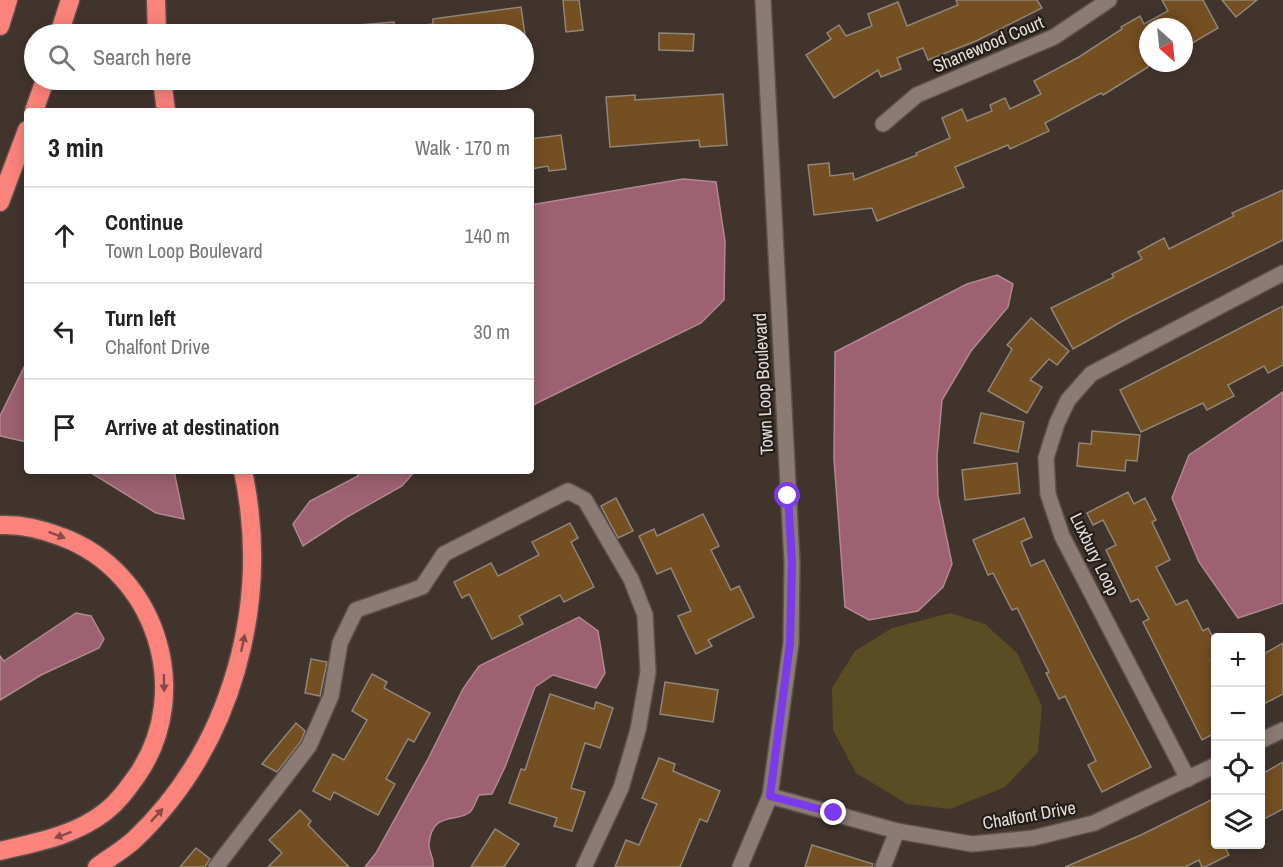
<!DOCTYPE html>
<html lang="en">
<head>
<meta charset="utf-8">
<style>
  :root { --surface:#fff; --page:#f2f2f2; --text:#222; --muted:#767676; --line:#e0e0e0 }
  body { margin:0; font-family:"Archivo Narrow",sans-serif; background:var(--page); color:var(--text) }
  .controls { position:absolute; right:18px; bottom:18px; display:grid; overflow:hidden; border-radius:6px; box-shadow:0 3px 15px #0003 }
  .controls button { width:54px; height:54px; display:grid; place-items:center; padding:0; border:0; border-bottom:2px solid var(--line); background:var(--surface); color:var(--text); font:30px sans-serif }
  .compass { position:absolute; left:1139px; top:18px; width:54px; height:54px; border-radius:50%; background:var(--surface); box-shadow:0 3px 15px #0003; rotate:153deg }
  .stop { position:absolute; width:18px; height:18px; margin:-14px; border:4px solid #7c3aed; border-radius:50%; background:#fff }
  .stop.end { background:#7c3aed; border-color:#fff; box-shadow:0 2px 6px #0008 }
  .list { margin:0; padding:0; list-style:none }
  h2 { display:flex; justify-content:space-between; align-items:center; height:78px; margin:0; padding:0 24px; font-size:26px }
  h2 small { font-size:20px; font-weight:400; color:var(--muted) }
  .list li { display:grid; grid-template-columns:39px 1fr auto; gap:18px; align-items:center; box-sizing:border-box; height:96px; padding:0 24px; border-top:2px solid var(--line) }
  .list b { display:block; font-size:22px; white-space:nowrap }
  .list p { margin:0; font-size:20px; white-space:nowrap; color:var(--muted) }
  .list em { font-size:20px; font-style:normal; color:var(--muted) }
  .icon { flex:none; width:33px; height:33px; fill:none; stroke:currentColor; stroke-width:2; stroke-linecap:round; stroke-linejoin:round }
  .map { position:relative; flex:none; width:1283px; height:867px; overflow:hidden }
  .search { position:absolute; background:var(--surface); box-shadow:0 3px 15px #0003; left:24px; top:24px; width:510px; height:66px; display:flex; align-items:center; gap:15px; box-sizing:border-box; padding:0 21px; border-radius:33px; color:var(--muted); font-size:22px }
  .panel { position:absolute; background:var(--surface); box-shadow:0 3px 15px #0003; left:24px; top:108px; width:510px; height:366px; border-radius:6px }
  .map>svg:first-child { display:block }
  .green { fill:#5a4c23 }
  .water { fill:#9d6171; stroke:#b38690; stroke-width:1.5 }
  .building { fill:#744f21; stroke:#918578; stroke-width:1.5 }
  .lines { fill:none; stroke-linecap:round; stroke-linejoin:round }
  .minor-casing { stroke:#5d514c; stroke-width:18 }
  .highway-casing { stroke:#5d514c; stroke-width:21 }
  .minor { stroke:#8b7b74; stroke-width:15 }
  .highway { stroke:#fc837b; stroke-width:18 }
  .oneway { fill:#854b46 }
  .route { stroke:#7c3aed; stroke-width:8 }
  .labels { text-anchor:middle; dominant-baseline:central; stroke-width:4.5; stroke-linejoin:round; paint-order:stroke }
  .street-label { font-size:18px; fill:#e6dcd8; stroke:#231d1a }
</style>
</head>
<body>
<div class="map">
<svg width="1283" height="867" viewBox="0 0 1283 867">
  <rect width="100%" height="100%" fill="#41342d"/>
  <!-- green -->
  <polygon class="green" points="950,613 985,624 1017,653 1042,706 1038,752 1005,787 950,809 907,804 856,773 833,730 832,688 855,651 892,628"/>
  <!-- water -->
  <g class="water">
    <polygon points="683,179 716,182 725,241 724,300 701,323 531,406 531,205"/>
    <polygon points="997,275 1013,284 1008,307 971,351 942,400 937,456 938,496 952,564 943,587 918,611 869,620 845,607 834,459 835,352 967,284"/>
    <polygon points="27,361 27,442 0,436 0,416"/>
    <polygon points="1283,392 1283,603 1238,618 1199,562 1172,498 1189,455"/>
    <polygon points="88,471 174,471 184,519 156,513"/>
    <polygon points="357,471 415,471 402,486 347,517 303,546 293,524 310,501 358,476"/>
    <polygon points="76,613 91,616 104,639 99,648 41,675 0,700 0,656 4,661"/>
    <path d="M579,617L598,631L605,673L596,688L553,675L535,687L505,767L492,794L479,795C476,800 474,808 470,812C458,823 432,810 429,844C428,852 435,858 433,867H365L376,853L428,759L463,689L479,666Z"/>
  </g>
  <!-- building -->
  <g class="building">
    <polygon points="563,0 579,0 583,30 566,32"/>
    <polygon points="956,0 1037,0 1042,8 976,41 928,60 923,48 897,58 901,69 881,77 878,70 834,98 806,55 831,39 827,33 839,25 846,36 872,26 868,14 898,2 907,26 958,5"/>
    <polygon points="1162,0 1203,0 1218,28 1184,48 1184,27 1148,27 1148,67 1103,95 1101,93 1045,123 1049,131 1010,149 1008,145 955,167 964,187 877,221 872,208 814,215 808,165 829,163 830,176 853,173 854,180 917,155 916,153 950,138 942,118 962,109 967,121 992,111 990,105 1005,98 1010,109 1041,94 1034,81 1079,57 1122,29 1121,27 1140,16 1144,24 1168,11"/>
    <polygon points="1222,0 1257,0 1236,17"/>
    <polygon points="521,7 525,34 408,34 408,27 433,24 433,19"/>
    <polygon points="394,22 395,34 347,34 346,26"/>
    <polygon points="659,33 694,34 693,51 659,50"/>
    <polygon points="723,94 727,145 700,147 699,140 610,147 606,97 635,95 635,100"/>
    <polygon points="561,135 566,169 549,171 548,166 531,169 531,139"/>
    <polygon points="1283,190 1283,240 1128,318 1073,349 1051,308 1114,277 1112,274 1142,259 1138,252 1164,238 1169,249 1234,216 1232,213"/>
    <polygon points="1283,306 1283,365 1268,373 1264,366 1228,385 1234,396 1207,410 1203,403 1141,432 1120,390"/>
    <polygon points="1031,318 1069,351 1057,365 1049,359 1030,380 1042,387 1027,413 988,391 1012,349 1007,345"/>
    <polygon points="981,413 1024,422 1018,452 974,443"/>
    <polygon points="1092,431 1140,435 1137,461 1126,460 1125,471 1077,466 1079,443 1091,444"/>
    <polygon points="1017,463 1020,493 965,500 962,470"/>
    <polygon points="1128,492 1134,504 1145,498 1156,520 1152,522 1170,560 1156,567 1176,605 1187,600 1203,631 1208,628 1215,642 1215,657 1211,659 1215,669 1215,733 1202,740 1143,622 1149,619 1138,599 1131,602 1106,550 1116,545 1103,520 1093,525 1087,513"/>
    <polygon points="616,498 633,531 618,538 601,506"/>
    <polygon points="703,514 719,546 711,550 731,590 739,586 754,617 708,640 712,646 696,654 678,616 691,611 671,568 657,574 639,536 654,529 657,536"/>
    <polygon points="1024,518 1032,537 1021,542 1031,566 1044,560 1090,651 1151,767 1102,792 1088,765 1096,761 1065,696 1059,699 1046,673 1049,672 1017,608 1012,610 993,573 988,575 973,540"/>
    <polygon points="570,523 578,538 571,542 594,587 564,602 560,595 519,616 523,624 492,639 469,594 462,598 454,582 491,563 498,576 539,555 532,542"/>
    <polygon points="1283,643 1283,694 1260,706 1260,656"/>
    <polygon points="311,659 327,662 320,696 305,693"/>
    <polygon points="372,674 387,682 384,688 430,713 414,742 408,739 386,779 395,784 378,815 334,792 330,800 313,791 333,754 344,760 367,720 352,711"/>
    <polygon points="665,682 718,690 713,722 660,714"/>
    <polygon points="550,694 594,709 596,702 613,708 600,748 585,743 571,788 585,792 572,831 554,826 557,818 509,803 521,769 525,770"/>
    <polygon points="296,723 305,731 301,741 277,772 262,764"/>
    <polygon points="659,758 675,764 673,771 720,791 707,822 700,819 680,867 615,867 626,840 639,845 657,804 642,798"/>
    <polygon points="1283,762 1283,809 1260,821 1260,775"/>
    <polygon points="1215,798 1214,844 1223,844 1229,855 1205,867 1202,867 1199,860 1185,867 1065,867 1141,835"/>
    <polygon points="300,810 311,821 308,825 349,867 268,867 282,853 269,840"/>
    <polygon points="495,829 519,844 504,867 471,867"/>
    <polygon points="812,845 873,864 872,867 805,867"/>
    <polygon points="196,848 210,859 206,865 205,867 180,867"/>
  </g>
  <g class="lines">
    <defs>
      <g id="minor">
        <polyline points="883,124 917,95 1054,37 1109,0"/>
        <polyline points="1260,741 1283,730"/>
        <polyline points="1188,779 1062,536 1048,494 1046,458 1057,423 1068,400 1091,374 1283,273"/>
        <polyline points="770,796 897,831 972,844 1033,838 1094,823 1216,765"/>
        <polyline points="216,867 309,746 331,696 340,643 356,610 422,587 444,554 568,491 585,500 631,579 645,615 648,672 638,730 621,788 584,867"/>
        <polyline points="740,867 770,796 791,643 792,562 763,0"/>
        <polyline points="883,867 897,831"/>
      </g>
      <g id="highway">
        <polyline points="156,0 157,34"/>
        <polyline points="0,26 8,0"/>
        <polyline points="59,34 70,0"/>
        <polyline points="162,80 166,111"/>
        <polyline points="34,111 45,80"/>
        <polyline points="0,202 27,130"/>
        <path d="M0,525C22,524 42,529 62,537C156,572 194,691 138,774C128,788 119,801 105,812C74,836 37,842 0,851"/>
        <path d="M97,867C109,858 123,850 134,840C233,746 271,603 243,471"/>
      </g>
    </defs>
    <!-- minor casing -->
    <use href="#minor" class="minor-casing"/>
    <!-- highway casing -->
    <use href="#highway" class="highway-casing"/>
    <!-- minor -->
    <use href="#minor" class="minor"/>
    <!-- highway -->
    <use href="#highway" class="highway"/>
  </g>
  <!-- one-way arrows -->
  <defs><path id="oneway-solid" d="M-6-.8H1V-3.2L6.5 0L1 3.2V.8H-6Z" transform="scale(1.5)"/></defs>
  <g class="oneway">
    <use href="#oneway-solid" transform="translate(57 535) rotate(21)"/>
    <use href="#oneway-solid" transform="translate(243 643) rotate(-78)"/>
    <use href="#oneway-solid" transform="translate(164 683) rotate(89)"/>
    <use href="#oneway-solid" transform="translate(157 815) rotate(-47)"/>
    <use href="#oneway-solid" transform="translate(63 835) rotate(160)"/>
  </g>
  <g class="lines">
    <!-- route -->
    <polyline class="route" points="788,496 792,562 790,643 770,796 834,813"/>
  </g>
  <g class="labels">
    <!-- street labels -->
    <g class="street-label">
      <text transform="translate(988 44) rotate(-23)">Shanewood Court</text>
      <text transform="translate(763 384) rotate(-93)">Town Loop Boulevard</text>
      <text transform="translate(1095 554) rotate(64)">Luxbury Loop</text>
      <text transform="translate(1029 815) rotate(-10)">Chalfont Drive</text>
    </g>
  </g>
</svg>
<div class="controls">
<button>+</button>
<button>−</button>
<button><svg class="icon" aria-label="locate" viewBox="0 0 24 24"><circle cx="12" cy="12" r="6"/><path d="M12 2v4M12 18v4M2 12h4M18 12h4"/></svg></button>
<button><svg class="icon" aria-label="layers" viewBox="0 0 24 24"><path d="M12 4l9 5-9 5-9-5zM3 14l9 5 9-5"/></svg></button>
</div>
<svg class="compass" viewBox="-18 -18 36 36"><path d="M0-13l5 13h-10z" fill="#e53935"/><path d="M0 13l5-13h-10z" fill="#767676"/></svg>
<div class="stop" style="left:788px;top:496px"></div>
<div class="stop end" style="left:834px;top:813px"></div>
<div class="search"><svg class="icon" aria-label="search" viewBox="0 0 24 24"><circle cx="10" cy="10" r="6"/><path d="M15 15l6 6"/></svg>Search here</div>
<section class="panel">
<h2>3 min<small>Walk · 170 m</small></h2>
<ul class="list">
<li><svg class="icon" aria-label="ahead" viewBox="0 0 24 24"><path d="M12 20V5M6 11l6-6 6 6"/></svg><div><b>Continue</b><p>Town Loop Boulevard</p></div><em>140 m</em></li>
<li><svg class="icon" aria-label="left" viewBox="0 0 24 24"><path d="M17 20v-9H6M10 6l-5 5 5 5"/></svg><div><b>Turn left</b><p>Chalfont Drive</p></div><em>30 m</em></li>
<li><svg class="icon" aria-label="arrive" viewBox="0 0 24 24"><path d="M6 21V4h12l-3 4 3 4H6"/></svg><div><b>Arrive at destination</b></div></li>
</ul>
</section>
</div>
</body>
</html>
